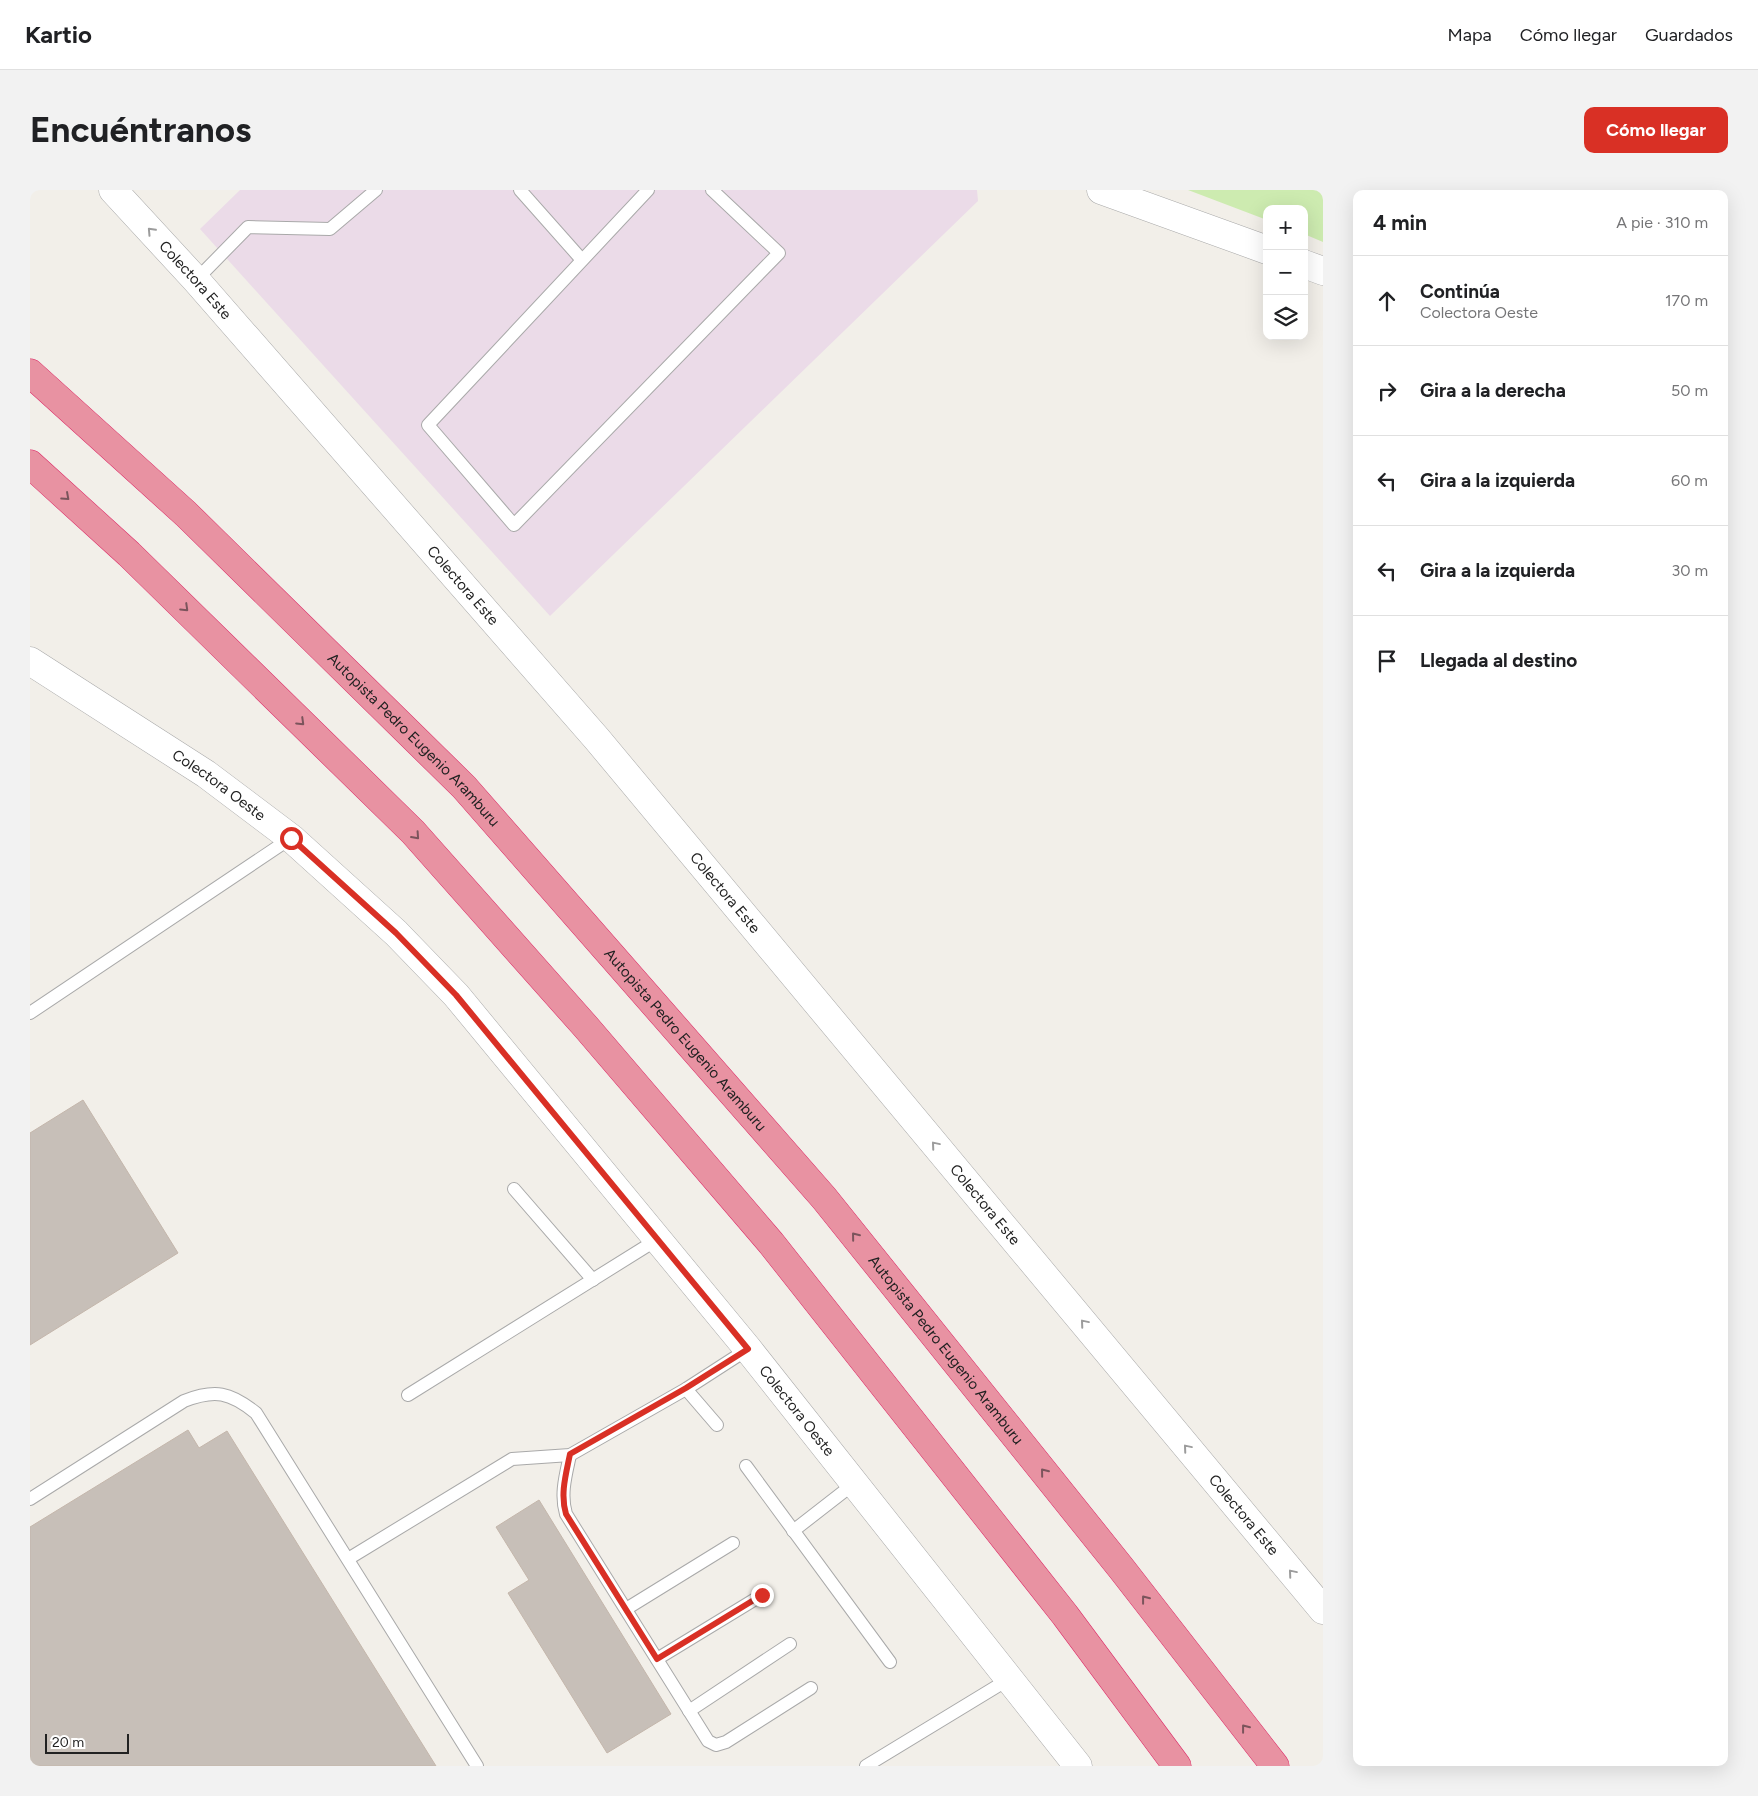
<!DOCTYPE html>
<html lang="es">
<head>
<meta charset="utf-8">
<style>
  :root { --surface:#fff; --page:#f2f2f2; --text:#202124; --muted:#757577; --line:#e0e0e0; --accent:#d93025 }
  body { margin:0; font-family:Figtree,sans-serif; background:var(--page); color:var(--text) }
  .controls { position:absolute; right:15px; top:15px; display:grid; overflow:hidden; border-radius:10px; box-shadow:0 5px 20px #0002 }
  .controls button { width:45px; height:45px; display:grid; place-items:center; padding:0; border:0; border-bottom:1px solid var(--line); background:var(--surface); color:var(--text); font:25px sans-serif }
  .scale { position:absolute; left:15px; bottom:12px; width:84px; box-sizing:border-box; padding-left:5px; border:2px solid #222; border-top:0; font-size:14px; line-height:18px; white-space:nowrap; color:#222; -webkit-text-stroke:4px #fff; paint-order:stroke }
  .stop { position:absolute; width:15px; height:15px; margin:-11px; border:4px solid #d93025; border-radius:50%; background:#fff }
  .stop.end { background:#d93025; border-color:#fff; box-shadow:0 1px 5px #0008 }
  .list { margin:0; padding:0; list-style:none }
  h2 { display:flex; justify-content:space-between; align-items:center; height:65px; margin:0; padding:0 20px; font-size:21px }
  h2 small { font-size:16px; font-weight:400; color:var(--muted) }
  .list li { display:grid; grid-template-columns:32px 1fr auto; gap:15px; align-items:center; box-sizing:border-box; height:90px; padding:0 20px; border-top:1px solid var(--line) }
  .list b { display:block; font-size:19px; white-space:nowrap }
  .list p { margin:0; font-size:16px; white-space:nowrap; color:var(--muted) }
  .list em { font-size:16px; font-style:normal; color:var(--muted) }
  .icon { flex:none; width:28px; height:28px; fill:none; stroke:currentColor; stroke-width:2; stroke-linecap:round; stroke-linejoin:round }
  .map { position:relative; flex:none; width:1293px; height:1576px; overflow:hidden; border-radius:10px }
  header { display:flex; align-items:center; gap:30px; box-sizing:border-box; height:70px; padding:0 25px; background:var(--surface); border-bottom:1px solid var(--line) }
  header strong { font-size:24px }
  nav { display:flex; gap:28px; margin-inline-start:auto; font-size:18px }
  .intro { display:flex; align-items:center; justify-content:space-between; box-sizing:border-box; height:120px; padding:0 30px }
  h1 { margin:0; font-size:35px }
  .button { padding:12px 22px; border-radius:10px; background:var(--accent); color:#fff; font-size:18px; font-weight:700 }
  main { display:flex; gap:30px; padding:0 30px }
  aside { flex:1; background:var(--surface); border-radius:10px; box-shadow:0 5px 20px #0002 }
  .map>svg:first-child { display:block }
  .industrial { fill:#ebdbe8 }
  .grass { fill:#cdebb0 }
  .building { fill:#c7bfb8; stroke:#c4b6ab }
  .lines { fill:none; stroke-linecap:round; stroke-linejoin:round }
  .service-casing { stroke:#a9a9a9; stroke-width:14 }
  .tertiary-casing { stroke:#a9a9a9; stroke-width:29 }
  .motorway-casing { stroke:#dc2a67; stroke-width:29 }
  .service { stroke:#fff; stroke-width:12 }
  .tertiary { stroke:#fff; stroke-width:28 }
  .motorway { stroke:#e892a2; stroke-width:28 }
  .oneway { stroke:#9c9c9c }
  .oneway2 { stroke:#7b545c }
  .route { stroke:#d93025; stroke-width:6 }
  .labels { text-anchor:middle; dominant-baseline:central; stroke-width:4.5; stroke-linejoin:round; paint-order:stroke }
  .street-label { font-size:15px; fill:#222; stroke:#fff }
</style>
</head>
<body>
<header>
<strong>Kartio</strong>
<nav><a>Mapa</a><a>Cómo llegar</a><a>Guardados</a></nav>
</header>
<div class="intro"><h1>Encuéntranos</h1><a class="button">Cómo llegar</a></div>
<main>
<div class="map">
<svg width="1293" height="1576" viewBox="0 0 1293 1576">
  <rect width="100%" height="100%" fill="#f2efe9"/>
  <!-- industrial -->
  <polygon class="industrial" points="210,0 947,0 948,11 520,426 170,39"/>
  <!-- grass -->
  <polygon class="grass" points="1158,0 1293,0 1293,52 1274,44 1274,19 1237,19 1237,30"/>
  <!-- building -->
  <g class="building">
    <polygon points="53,910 148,1063 0,1155 0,943"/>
    <polygon points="158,1240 169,1258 197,1241 406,1576 0,1576 0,1337"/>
    <polygon points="509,1310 641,1524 577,1563 478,1403 499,1390 466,1337"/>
  </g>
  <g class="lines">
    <defs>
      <g id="service">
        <polyline points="490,0 552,70"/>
        <polyline points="618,0 398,235 484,335 749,63 682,0"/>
        <polyline points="166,90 218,37 300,39 346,0"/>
        <polyline points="0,823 261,648"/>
        <polyline points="484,999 563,1090"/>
        <polyline points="656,1199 687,1235"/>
        <polyline points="378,1205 628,1049"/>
        <path d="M540,1265C536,1284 530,1304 536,1324L678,1551L686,1555L696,1552L781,1498"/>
        <polyline points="716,1276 860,1472"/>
        <path d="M0,1309L154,1211C185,1199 200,1202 226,1223L447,1576"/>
        <polyline points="763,1341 826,1292"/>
        <polyline points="318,1369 482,1269 540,1265 656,1199 718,1159"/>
        <polyline points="596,1419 703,1353"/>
        <polyline points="627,1469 732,1405"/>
        <polyline points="659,1521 760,1454"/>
        <polyline points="836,1576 979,1489"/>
      </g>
      <g id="tertiary">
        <path id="s1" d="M83,0L166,90L567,549L1293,1420"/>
        <polyline points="1071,0 1237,60"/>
        <polyline points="1274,74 1293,81"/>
        <path id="s2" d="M0,471L176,584L261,648L366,743L426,805L718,1159L1048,1576"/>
      </g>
      <g id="motorway">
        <path id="s3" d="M0,183L156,324L434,597L794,1008L1091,1378L1245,1576"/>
        <polyline points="0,274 99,364 383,642 556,837 741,1053 1035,1425 1147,1576"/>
      </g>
    </defs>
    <!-- service casing -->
    <use href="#service" class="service-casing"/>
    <!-- tertiary casing -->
    <use href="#tertiary" class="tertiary-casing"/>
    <!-- motorway casing -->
    <use href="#motorway" class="motorway-casing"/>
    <!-- service -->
    <use href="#service" class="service"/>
    <!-- tertiary -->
    <use href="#tertiary" class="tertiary"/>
    <!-- motorway -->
    <use href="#motorway" class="motorway"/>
  </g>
  <!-- one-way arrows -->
  <defs><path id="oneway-chevron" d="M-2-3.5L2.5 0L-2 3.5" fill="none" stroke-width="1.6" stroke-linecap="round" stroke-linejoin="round" transform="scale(1.25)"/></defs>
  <g class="oneway">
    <use href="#oneway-chevron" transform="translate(121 41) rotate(-133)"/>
    <use href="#oneway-chevron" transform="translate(905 955) rotate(-130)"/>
    <use href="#oneway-chevron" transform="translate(1054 1133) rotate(-130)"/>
    <use href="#oneway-chevron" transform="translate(1157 1258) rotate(-130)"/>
    <use href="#oneway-chevron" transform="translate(1262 1383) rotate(-130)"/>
  </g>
  <g class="oneway2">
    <use href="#oneway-chevron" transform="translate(36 307) rotate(42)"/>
    <use href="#oneway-chevron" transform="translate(155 418) rotate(44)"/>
    <use href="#oneway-chevron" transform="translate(271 532) rotate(44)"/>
    <use href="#oneway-chevron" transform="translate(386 646) rotate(48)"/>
    <use href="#oneway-chevron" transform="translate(825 1046) rotate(-129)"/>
    <use href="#oneway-chevron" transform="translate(1014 1282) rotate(-129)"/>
    <use href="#oneway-chevron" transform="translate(1115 1409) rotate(-128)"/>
    <use href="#oneway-chevron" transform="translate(1215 1538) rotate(-128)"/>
  </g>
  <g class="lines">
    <!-- route -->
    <path class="route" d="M261,648L366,743L426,805L718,1159L656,1198L540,1264C536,1284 530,1304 536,1324L627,1469L732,1405"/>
  </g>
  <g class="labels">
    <!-- street labels -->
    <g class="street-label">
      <text stroke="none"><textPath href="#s1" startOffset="122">Colectora Este</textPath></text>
      <text stroke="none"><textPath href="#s1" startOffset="528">Colectora Este</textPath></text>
      <text stroke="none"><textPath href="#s3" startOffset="531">Autopista Pedro Eugenio Aramburu</textPath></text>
      <text stroke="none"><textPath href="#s2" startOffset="226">Colectora Oeste</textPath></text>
      <text stroke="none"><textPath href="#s1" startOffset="932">Colectora Este</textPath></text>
      <text stroke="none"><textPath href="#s3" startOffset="936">Autopista Pedro Eugenio Aramburu</textPath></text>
      <text stroke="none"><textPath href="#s1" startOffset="1338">Colectora Este</textPath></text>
      <text stroke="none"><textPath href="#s3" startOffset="1341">Autopista Pedro Eugenio Aramburu</textPath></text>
      <text stroke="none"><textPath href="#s2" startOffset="1081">Colectora Oeste</textPath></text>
      <text stroke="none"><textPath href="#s1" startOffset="1742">Colectora Este</textPath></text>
    </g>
  </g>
</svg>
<div class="controls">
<button>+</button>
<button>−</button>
<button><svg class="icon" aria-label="layers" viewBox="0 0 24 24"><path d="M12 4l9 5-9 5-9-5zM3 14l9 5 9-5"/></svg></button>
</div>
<div class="scale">20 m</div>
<div class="stop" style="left:261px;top:648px"></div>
<div class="stop end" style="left:732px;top:1405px"></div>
</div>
<aside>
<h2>4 min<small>A pie · 310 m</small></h2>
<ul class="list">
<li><svg class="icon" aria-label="ahead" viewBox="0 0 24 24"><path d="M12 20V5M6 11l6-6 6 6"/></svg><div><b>Continúa</b><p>Colectora Oeste</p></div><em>170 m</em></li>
<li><svg class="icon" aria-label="right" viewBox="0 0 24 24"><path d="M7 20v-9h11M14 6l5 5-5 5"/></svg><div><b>Gira a la derecha</b></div><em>50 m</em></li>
<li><svg class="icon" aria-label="left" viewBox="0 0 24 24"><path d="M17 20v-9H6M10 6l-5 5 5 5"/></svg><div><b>Gira a la izquierda</b></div><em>60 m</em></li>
<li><svg class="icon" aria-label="left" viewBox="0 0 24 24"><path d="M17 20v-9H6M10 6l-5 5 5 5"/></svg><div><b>Gira a la izquierda</b></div><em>30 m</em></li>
<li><svg class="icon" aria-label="arrive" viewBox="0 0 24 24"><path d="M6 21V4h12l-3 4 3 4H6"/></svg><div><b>Llegada al destino</b></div></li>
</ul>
</aside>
</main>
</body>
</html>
